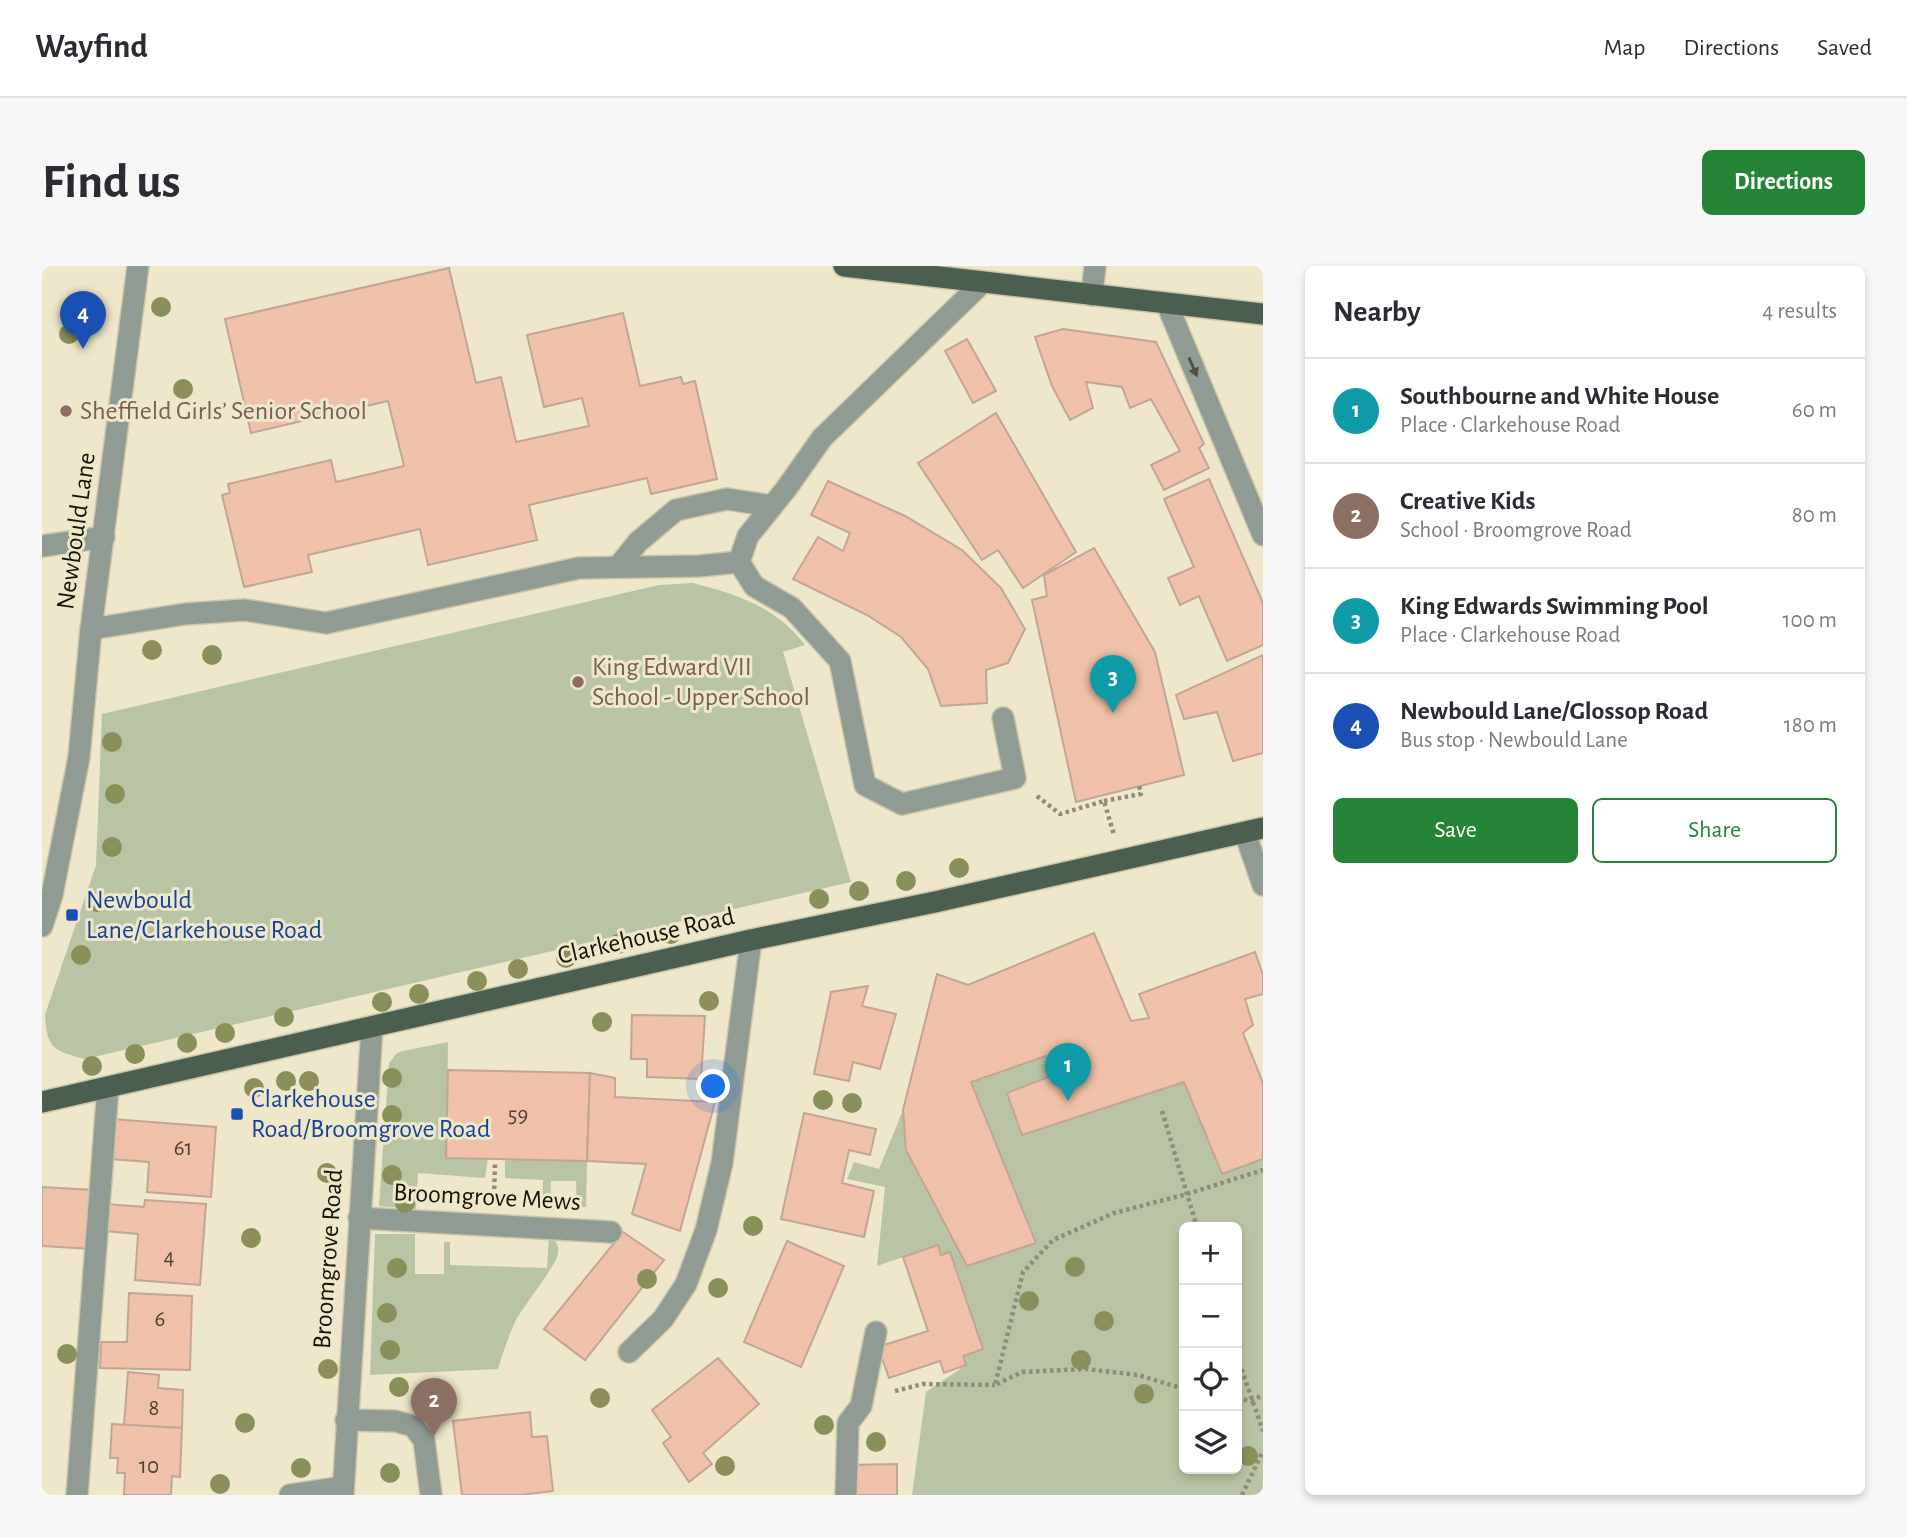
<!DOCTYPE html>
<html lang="en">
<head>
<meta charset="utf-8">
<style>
  :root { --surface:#fff; --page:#f7f7f7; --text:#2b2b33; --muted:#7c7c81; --line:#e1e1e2; --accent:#258436 }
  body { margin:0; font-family:"Alegreya Sans",sans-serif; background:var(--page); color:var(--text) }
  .controls { position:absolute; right:21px; bottom:21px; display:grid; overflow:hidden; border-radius:10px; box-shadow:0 4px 10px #0003 }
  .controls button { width:63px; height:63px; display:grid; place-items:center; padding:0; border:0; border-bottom:2px solid var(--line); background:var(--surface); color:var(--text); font:35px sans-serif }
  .you { position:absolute; left:672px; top:821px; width:24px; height:24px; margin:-18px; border:5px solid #fff; border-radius:50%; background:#1a73e8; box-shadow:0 0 0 10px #1a73e833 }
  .badge { display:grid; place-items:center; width:46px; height:46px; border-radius:50%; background:var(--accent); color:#fff; font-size:23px; font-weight:700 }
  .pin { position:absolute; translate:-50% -58px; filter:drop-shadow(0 2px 4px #0008) }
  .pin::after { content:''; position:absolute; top:37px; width:24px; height:21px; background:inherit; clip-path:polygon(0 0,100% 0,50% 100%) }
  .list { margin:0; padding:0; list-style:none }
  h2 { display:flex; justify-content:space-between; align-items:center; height:91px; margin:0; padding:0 28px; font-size:30px }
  h2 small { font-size:23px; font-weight:400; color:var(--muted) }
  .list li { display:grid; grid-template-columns:46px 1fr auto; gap:21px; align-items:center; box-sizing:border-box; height:105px; padding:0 28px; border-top:2px solid var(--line) }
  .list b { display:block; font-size:26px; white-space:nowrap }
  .list p { margin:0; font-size:23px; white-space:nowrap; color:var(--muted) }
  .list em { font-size:23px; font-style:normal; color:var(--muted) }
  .actions { display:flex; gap:14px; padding:21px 28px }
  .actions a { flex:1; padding:16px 0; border:2px solid var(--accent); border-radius:10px; text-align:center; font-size:24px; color:var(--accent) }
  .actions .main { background:var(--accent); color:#fff }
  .icon { flex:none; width:38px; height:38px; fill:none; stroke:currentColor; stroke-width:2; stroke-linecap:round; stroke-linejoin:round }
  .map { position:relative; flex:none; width:1221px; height:1229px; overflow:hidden; border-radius:10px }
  header { display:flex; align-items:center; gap:42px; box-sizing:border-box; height:98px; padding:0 35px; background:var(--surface); border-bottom:2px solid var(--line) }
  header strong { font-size:33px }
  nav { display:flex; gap:38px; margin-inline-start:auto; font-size:24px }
  .intro { display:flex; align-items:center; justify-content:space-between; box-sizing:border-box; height:168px; padding:0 42px }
  h1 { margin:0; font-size:49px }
  .button { padding:18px 32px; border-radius:10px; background:var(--accent); color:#fff; font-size:24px; font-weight:700 }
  main { display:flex; gap:42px; padding:0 42px }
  aside { flex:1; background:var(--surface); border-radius:10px; box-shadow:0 4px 10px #0003 }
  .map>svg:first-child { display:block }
  .green { fill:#b9c4a5; fill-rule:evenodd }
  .building { fill:#eec1a8; stroke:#c2a596; stroke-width:2 }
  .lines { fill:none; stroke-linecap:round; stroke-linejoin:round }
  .minor-casing { stroke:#cbc5aa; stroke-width:24 }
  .major-casing { stroke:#cbc5aa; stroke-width:24 }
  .path { stroke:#918c76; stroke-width:4.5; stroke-dasharray:3.5 3.5; stroke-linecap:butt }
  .minor { stroke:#909c93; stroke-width:21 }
  .major { stroke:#4a5f50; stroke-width:21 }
  .tree { fill:#8a905a }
  .oneway { fill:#4d5147 }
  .education-dot { fill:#8d6e63; stroke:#eee7c9; stroke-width:2.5 }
  .transit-dot { fill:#1a4fb4; stroke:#eee7c9; stroke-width:2.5 }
  .labels { text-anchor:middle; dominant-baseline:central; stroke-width:6; stroke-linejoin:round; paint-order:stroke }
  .number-label { font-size:23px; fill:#4c3e31 }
  .education-label { font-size:26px; fill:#785e54; stroke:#eee7c9; text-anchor:start }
  .street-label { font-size:26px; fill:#161309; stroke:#eee7c9 }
  .transit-label { font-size:26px; fill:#164399; stroke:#eee7c9; text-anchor:start }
</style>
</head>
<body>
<header>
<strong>Wayfind</strong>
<nav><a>Map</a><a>Directions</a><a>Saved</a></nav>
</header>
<div class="intro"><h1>Find us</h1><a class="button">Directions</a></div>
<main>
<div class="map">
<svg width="1221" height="1229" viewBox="0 0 1221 1229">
  <rect width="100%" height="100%" fill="#eee7c9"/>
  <!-- green -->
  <g class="green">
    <path d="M651,317C696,329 733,340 763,379L741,386L809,616L43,793C11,785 5,782 3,749L54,599L60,448L617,319Z"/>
    <polygon points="406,776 404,891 446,892 443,912 376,907 374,943 337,940 347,797 355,787 361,785"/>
    <path d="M1004,790L1012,809L965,827L980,869L1142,816L1180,908L1221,893V1229H870L884,1126L924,1099L921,1090L941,1083L896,979L835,1000L843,921L805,913L812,896L837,903L861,844L993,977L929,816ZM1142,961H1195V1203H1142Z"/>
    <polygon points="463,893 545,895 544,941 535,941 534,915 509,915 508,938 500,938 501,914 463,912"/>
    <path d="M333,968H373V1008H402V976H408V999L505,1002L507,970C513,974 518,979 516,987C515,999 481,1040 473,1056C466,1071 461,1087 456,1103L328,1109Z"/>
  </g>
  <!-- building -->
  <g class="building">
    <polygon points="407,2 434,117 459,111 474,176 547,160 540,132 502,141 485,69 581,47 598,120 639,111 641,118 653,115 675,213 609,228 605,212 487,239 495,274 386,299 378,263 266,289 270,306 202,321 180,229 188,227 186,218 289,194 294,216 362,200 346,135 209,167 183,53"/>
    <polygon points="1021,63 1114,76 1162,178 1157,182 1167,202 1122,224 1109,199 1138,185 1109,133 1088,142 1080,121 1044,116 1051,142 1028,154 1010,120 993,71"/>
    <polygon points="925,73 954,125 931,137 903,85"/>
    <polygon points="954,147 1034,286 981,322 956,284 940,294 876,197"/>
    <polygon points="1167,213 1221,337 1221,379 1185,395 1157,330 1138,339 1126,312 1152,301 1122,233"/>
    <polygon points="786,215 863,250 920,284 959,322 983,363 966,397 944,404 945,437 899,440 886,403 859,371 825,349 751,313 776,271 801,285 808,267 769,249"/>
    <polygon points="1052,282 1113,386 1142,509 1034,536 990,334 1005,330 1002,309"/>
    <polygon points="1221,389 1221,487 1191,495 1175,446 1142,453 1134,429"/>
    <polygon points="1052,667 1089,755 1107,752 1097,728 1213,686 1221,709 1221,728 1203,733 1211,759 1201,767 1221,817 1221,893 1180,908 1142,816 980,869 965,827 1012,809 1004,790 929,816 994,977 925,1000 864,884 861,844 895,708 926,719"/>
    <polygon points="826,720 820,740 854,748 838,803 811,796 807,815 772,808 789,726"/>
    <polygon points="590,749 663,750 659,813 605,811 605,793 589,793"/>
    <polygon points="406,804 548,807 545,895 404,892"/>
    <polygon points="548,807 573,812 573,831 673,836 638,965 590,948 604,898 545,895"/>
    <polygon points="762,847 834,863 828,889 807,884 800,917 832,925 822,971 739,953"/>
    <polygon points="70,853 174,861 169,931 105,926 107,896 68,893"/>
    <polygon points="0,921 53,924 50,983 0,980"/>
    <polygon points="103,934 164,938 158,1019 93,1014 96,968 63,965 65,938 102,941"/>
    <polygon points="581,966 622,994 543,1094 502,1063"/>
    <polygon points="745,975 802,1000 759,1101 702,1076"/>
    <polygon points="896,979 899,989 908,986 941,1083 921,1090 924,1099 902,1107 898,1095 847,1112 836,1081 886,1065 861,991"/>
    <polygon points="87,1027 150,1030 148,1104 58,1102 59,1076 85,1076"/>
    <polygon points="676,1092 717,1138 661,1187 670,1198 647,1216 621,1177 629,1171 610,1144"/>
    <polygon points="86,1106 117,1109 116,1122 141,1124 140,1162 82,1159"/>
    <polygon points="488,1146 490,1171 505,1170 511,1225 478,1229 420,1229 411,1155"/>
    <polygon points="70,1158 140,1162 138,1211 130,1210 129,1229 82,1229 83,1207 75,1207 76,1192 68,1192"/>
    <polygon points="855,1198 855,1229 804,1229 805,1199"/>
  </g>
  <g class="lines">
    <defs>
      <g id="minor">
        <polyline points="1050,29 1053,0"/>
        <polyline points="1125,38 1221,269"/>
        <polyline points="0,280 62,271"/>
        <polyline points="697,296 706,270 744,223 780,172 941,16"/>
        <polyline points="576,301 596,276 634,244 685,233 730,240"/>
        <polyline points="49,363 143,348 203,344 284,357 537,302 657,300 697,296 712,320 750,342 798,395 823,519 860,538 973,512 961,452"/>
        <polyline points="1203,567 1221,619"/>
        <polyline points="0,660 10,629 37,491 49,363 96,0"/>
        <polyline points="317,952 569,966"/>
        <polyline points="587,1086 621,1053 644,1018 664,964 680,897 709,674"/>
        <polyline points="304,1154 353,1155 371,1160 382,1174 389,1229"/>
        <polyline points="35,1229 66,821"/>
        <polyline points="248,1229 301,1221"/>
        <polyline points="301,1229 330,761"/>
        <polyline points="804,1229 806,1157 819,1140 834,1066"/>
      </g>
      <g id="major">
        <polyline points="802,0 1221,48"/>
        <polyline points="0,836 709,674 893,636 1221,562"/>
      </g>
    </defs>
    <!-- minor casing -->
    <use href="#minor" class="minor-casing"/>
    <!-- major casing -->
    <use href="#major" class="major-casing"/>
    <!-- path -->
    <g class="path">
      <polyline points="995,530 1018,548 1062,535 1072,569"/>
      <polyline points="1062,535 1099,528 1097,520"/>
      <polyline points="1120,845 1155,961"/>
      <polyline points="452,930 453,898"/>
      <polyline points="1195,1090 1221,1165"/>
      <polyline points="1142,1123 1096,1109 1044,1103 980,1106 953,1119 981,1006 1011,974 1072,947 1145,928 1221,904"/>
      <polyline points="853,1125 881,1118 953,1119"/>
      <polyline points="1195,1132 1209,1135 1221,1129"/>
      <polyline points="1200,1229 1221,1185"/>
    </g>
    <!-- minor -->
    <use href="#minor" class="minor"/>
    <!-- major -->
    <use href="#major" class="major"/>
  </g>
  <!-- trees -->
  <g class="tree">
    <circle cx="119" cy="41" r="10"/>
    <circle cx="27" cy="68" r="10"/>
    <circle cx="141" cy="123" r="10"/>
    <circle cx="110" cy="384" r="10"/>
    <circle cx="170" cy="389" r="10"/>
    <circle cx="70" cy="476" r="10"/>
    <circle cx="73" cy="528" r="10"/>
    <circle cx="70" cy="581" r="10"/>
    <circle cx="917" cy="602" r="10"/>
    <circle cx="864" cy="615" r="10"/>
    <circle cx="817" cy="625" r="10"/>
    <circle cx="777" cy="633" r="10"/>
    <circle cx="55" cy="636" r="10"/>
    <circle cx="629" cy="668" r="10"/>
    <circle cx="576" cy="678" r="10"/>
    <circle cx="39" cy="689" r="10"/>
    <circle cx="524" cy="692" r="10"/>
    <circle cx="476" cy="703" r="10"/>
    <circle cx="435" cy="715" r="10"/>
    <circle cx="377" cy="728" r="10"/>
    <circle cx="667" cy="735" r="10"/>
    <circle cx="340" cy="736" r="10"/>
    <circle cx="242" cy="751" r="10"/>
    <circle cx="560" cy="756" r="10"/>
    <circle cx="183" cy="767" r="10"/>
    <circle cx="145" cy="777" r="10"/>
    <circle cx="93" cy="788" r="10"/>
    <circle cx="50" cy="800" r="10"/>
    <circle cx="350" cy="812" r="10"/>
    <circle cx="244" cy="815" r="10"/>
    <circle cx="267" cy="815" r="10"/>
    <circle cx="212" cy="822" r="10"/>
    <circle cx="781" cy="834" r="10"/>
    <circle cx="810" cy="837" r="10"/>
    <circle cx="350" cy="849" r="10"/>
    <circle cx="285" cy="907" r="10"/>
    <circle cx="350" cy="909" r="10"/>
    <circle cx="363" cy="937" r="10"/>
    <circle cx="711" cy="960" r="10"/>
    <circle cx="209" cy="972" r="10"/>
    <circle cx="1033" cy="1001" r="10"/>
    <circle cx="355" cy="1002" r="10"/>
    <circle cx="605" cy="1013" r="10"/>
    <circle cx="676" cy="1022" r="10"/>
    <circle cx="987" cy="1035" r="10"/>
    <circle cx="345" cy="1047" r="10"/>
    <circle cx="1062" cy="1055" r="10"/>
    <circle cx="348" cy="1084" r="10"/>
    <circle cx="25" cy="1088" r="10"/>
    <circle cx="1039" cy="1094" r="10"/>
    <circle cx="286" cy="1103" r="10"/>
    <circle cx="357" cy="1121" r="10"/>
    <circle cx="1102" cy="1128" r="10"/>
    <circle cx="558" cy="1132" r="10"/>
    <circle cx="203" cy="1157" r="10"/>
    <circle cx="782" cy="1159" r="10"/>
    <circle cx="834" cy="1176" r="10"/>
    <circle cx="1206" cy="1190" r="10"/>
    <circle cx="683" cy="1200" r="10"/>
    <circle cx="259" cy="1202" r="10"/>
    <circle cx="348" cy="1207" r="10"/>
    <circle cx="178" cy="1218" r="10"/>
  </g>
  <!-- one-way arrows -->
  <defs><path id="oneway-solid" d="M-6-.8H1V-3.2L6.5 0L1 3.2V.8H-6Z" transform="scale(1.75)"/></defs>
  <use class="oneway" href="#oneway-solid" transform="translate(1151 101) rotate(67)"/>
  <!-- markers -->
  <g class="education-dot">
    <circle cx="24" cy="145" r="7"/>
    <circle cx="536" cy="416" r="7"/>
  </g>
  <g class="transit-dot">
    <rect x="23" y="642" width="14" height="14" rx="3.5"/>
    <rect x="188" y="841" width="14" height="14" rx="3.5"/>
  </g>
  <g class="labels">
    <!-- number labels -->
    <g class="number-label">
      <text x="476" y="849">59</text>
      <text x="141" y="882">61</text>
      <text x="127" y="991">4</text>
      <text x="118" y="1053">6</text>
      <text x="112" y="1142">8</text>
      <text x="107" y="1200">10</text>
    </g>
    <!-- education labels -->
    <g class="education-label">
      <text x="38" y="145">Sheffield Girls’ Senior School</text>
      <text x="550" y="401">King Edward VII<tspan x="550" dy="30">School - Upper School</tspan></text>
    </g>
    <!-- street labels -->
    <g class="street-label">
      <text transform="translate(34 265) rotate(-82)">Newbould Lane</text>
      <text transform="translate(604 670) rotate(-13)">Clarkehouse Road</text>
      <text transform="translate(445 931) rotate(3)">Broomgrove Mews</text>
      <text transform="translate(286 993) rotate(-86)">Broomgrove Road</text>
    </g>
    <!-- transit labels -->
    <g class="transit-label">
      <text x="44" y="634">Newbould<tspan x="44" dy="30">Lane/Clarkehouse Road</tspan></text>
      <text x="209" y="833">Clarkehouse<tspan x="209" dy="30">Road/Broomgrove Road</tspan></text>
    </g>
  </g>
</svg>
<div class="controls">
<button>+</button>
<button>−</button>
<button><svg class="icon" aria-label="locate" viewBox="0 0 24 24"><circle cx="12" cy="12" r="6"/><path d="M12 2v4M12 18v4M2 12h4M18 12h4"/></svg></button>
<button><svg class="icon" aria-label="layers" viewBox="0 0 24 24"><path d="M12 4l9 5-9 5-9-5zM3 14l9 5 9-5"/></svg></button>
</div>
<div class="you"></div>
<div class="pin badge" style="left:1026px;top:835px;background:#0f9aa8">1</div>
<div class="pin badge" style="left:392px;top:1170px;background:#8d6e63">2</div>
<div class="pin badge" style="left:1071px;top:447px;background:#0f9aa8">3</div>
<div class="pin badge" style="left:41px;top:83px;background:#1a4fb4">4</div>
</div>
<aside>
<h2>Nearby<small>4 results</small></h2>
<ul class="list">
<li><span class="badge" style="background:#0f9aa8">1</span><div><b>Southbourne and White House</b><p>Place · Clarkehouse Road</p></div><em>60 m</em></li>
<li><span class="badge" style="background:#8d6e63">2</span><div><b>Creative Kids</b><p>School · Broomgrove Road</p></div><em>80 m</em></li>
<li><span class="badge" style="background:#0f9aa8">3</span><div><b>King Edwards Swimming Pool</b><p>Place · Clarkehouse Road</p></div><em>100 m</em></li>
<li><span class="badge" style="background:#1a4fb4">4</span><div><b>Newbould Lane/Glossop Road</b><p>Bus stop · Newbould Lane</p></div><em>180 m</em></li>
</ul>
<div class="actions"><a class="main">Save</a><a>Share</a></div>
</aside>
</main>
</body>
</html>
